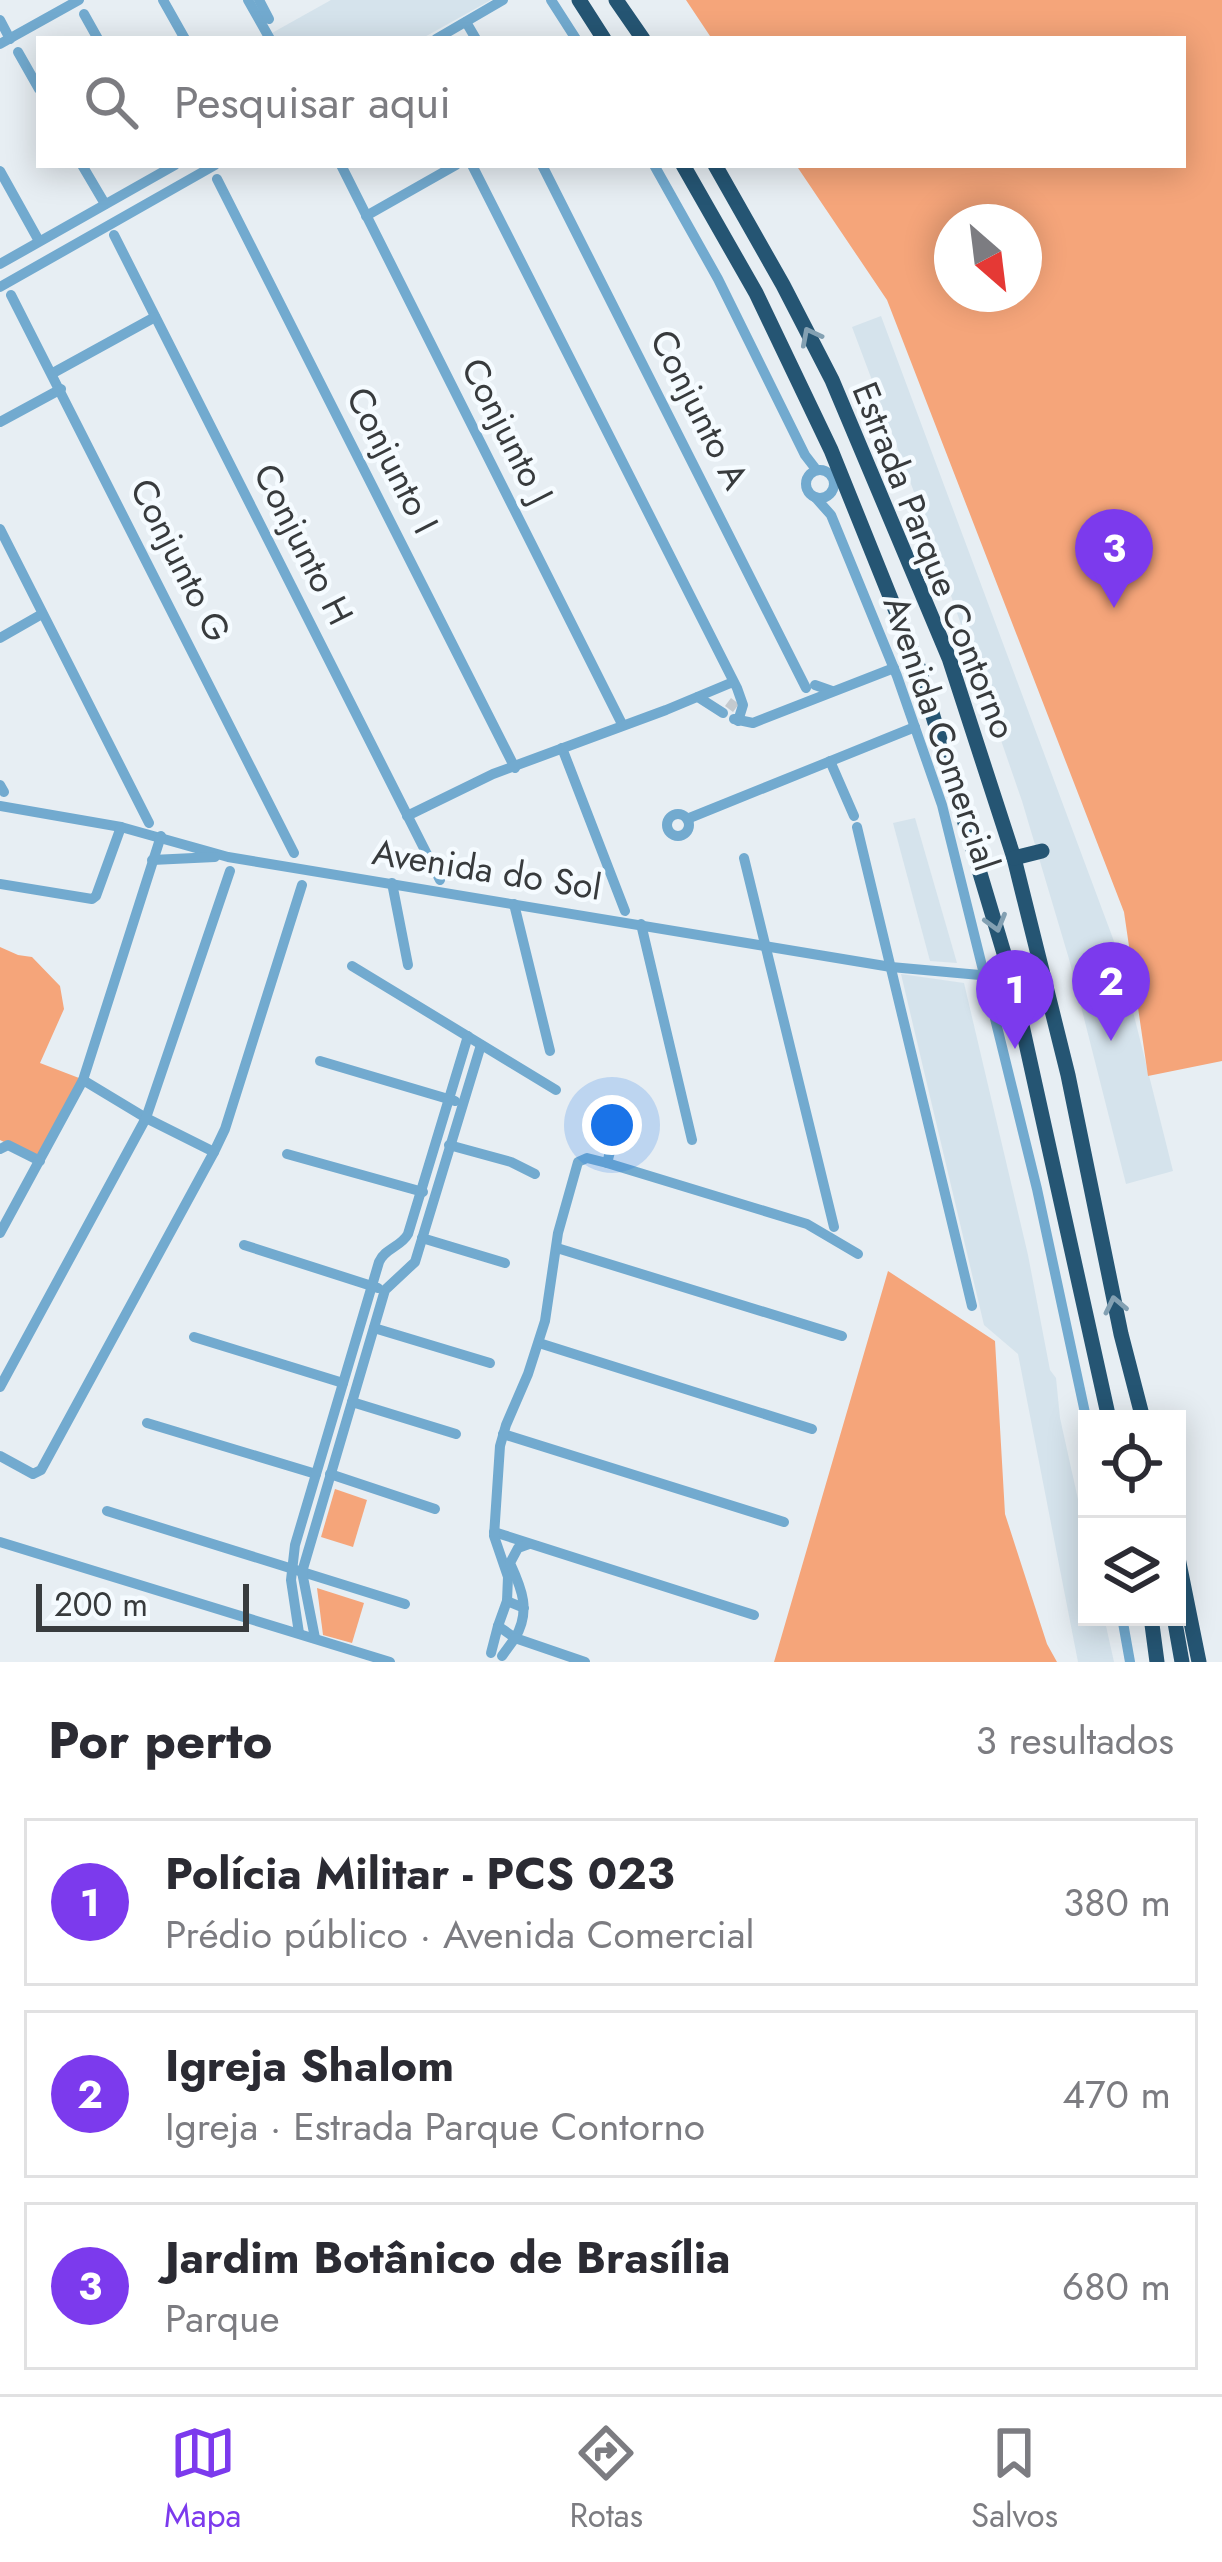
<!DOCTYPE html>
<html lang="pt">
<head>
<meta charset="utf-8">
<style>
  :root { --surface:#fff; --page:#f7f7f7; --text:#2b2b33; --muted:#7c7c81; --line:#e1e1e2; --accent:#7c3aed }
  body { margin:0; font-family:Jost,sans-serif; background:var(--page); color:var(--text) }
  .controls { position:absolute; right:36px; bottom:36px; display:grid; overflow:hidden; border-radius:0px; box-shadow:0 6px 30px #0003 }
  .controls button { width:108px; height:108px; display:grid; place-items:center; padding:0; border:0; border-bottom:3px solid var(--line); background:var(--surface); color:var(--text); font:60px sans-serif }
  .compass { position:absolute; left:934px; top:204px; width:108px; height:108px; border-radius:50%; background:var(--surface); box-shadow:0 6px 30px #0003; rotate:152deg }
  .scale { position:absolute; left:36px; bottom:30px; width:213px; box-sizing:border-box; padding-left:12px; border:6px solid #383b3d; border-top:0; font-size:33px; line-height:42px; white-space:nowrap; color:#383b3d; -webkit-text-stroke:9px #f5fbff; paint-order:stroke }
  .you { position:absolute; left:612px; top:1125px; width:42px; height:42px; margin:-30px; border:9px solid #fff; border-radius:50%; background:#1a73e8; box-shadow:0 0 0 18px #1a73e833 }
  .badge { display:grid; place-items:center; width:78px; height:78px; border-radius:50%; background:var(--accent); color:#fff; font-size:39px; font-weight:700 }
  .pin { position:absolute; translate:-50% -99px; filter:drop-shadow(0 3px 6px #0008) }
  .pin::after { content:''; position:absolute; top:63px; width:42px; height:36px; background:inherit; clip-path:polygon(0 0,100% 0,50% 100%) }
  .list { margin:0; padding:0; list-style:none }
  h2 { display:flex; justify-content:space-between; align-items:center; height:156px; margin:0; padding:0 48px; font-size:51px }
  h2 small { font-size:39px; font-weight:400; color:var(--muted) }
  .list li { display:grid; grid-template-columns:78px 1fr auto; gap:36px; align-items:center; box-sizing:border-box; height:168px; margin:0 24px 24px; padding:0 24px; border:3px solid var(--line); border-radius:0px }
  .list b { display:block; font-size:45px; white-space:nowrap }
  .list p { margin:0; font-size:39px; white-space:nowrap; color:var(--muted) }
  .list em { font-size:39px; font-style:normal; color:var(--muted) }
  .icon { flex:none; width:66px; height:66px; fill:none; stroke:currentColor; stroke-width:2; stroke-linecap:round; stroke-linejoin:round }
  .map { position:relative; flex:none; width:1222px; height:1662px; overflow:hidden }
  .search { position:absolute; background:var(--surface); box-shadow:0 6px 30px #0003; left:36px; right:36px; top:36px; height:132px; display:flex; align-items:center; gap:30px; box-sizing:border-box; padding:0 42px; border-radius:0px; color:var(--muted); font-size:45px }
  .sheet { height:732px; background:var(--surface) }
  nav { display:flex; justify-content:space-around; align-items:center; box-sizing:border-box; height:168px; border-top:3px solid var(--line); background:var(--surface); font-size:33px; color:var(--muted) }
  nav a { display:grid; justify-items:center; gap:6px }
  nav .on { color:var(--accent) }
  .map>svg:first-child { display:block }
  .built { fill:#d5e3ec }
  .green { fill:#f5a57a; fill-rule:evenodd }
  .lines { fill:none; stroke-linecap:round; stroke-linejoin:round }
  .minor-tunnel { stroke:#c4cacf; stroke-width:10; stroke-dasharray:10 5; stroke-linecap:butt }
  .minor { stroke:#72aacf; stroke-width:10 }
  .highway { stroke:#255573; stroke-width:15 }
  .oneway { stroke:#83a0b2 }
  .labels { text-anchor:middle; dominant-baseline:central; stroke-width:9; stroke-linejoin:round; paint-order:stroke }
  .street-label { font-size:36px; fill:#383b3d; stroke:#f5fbff }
</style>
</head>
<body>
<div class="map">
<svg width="1222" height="1662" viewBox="0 0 1222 1662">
  <rect width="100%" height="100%" fill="#e7eef3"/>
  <!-- built -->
  <g class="built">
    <polygon points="331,0 491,0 421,39 275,39 272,33"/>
    <polygon points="881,316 1118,952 1173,1171 1126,1184 1069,959 1022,801 929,532 852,327"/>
    <polygon points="915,818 957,963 930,961 893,823"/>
    <polygon points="901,974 964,983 1028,1255 1050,1370 1056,1378 1060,1418 1087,1540 1087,1617 1104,1617 1114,1662 1078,1662 1018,1354 984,1325"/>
  </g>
  <!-- green -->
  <g class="green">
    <path d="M686,0H1222V1061L1148,1076L1124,912L887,300L796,165H1183V39H712ZM952,222H1024V294H952Z"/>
    <polygon points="0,947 18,955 32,957 60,986 64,1009 40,1063 79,1078 40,1155 30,1155 0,1140"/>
    <polygon points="888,1271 995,1341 1005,1514 1047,1644 1057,1662 774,1662"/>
    <polygon points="335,1489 367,1500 353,1547 321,1537"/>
    <polygon points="317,1588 364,1603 352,1643 323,1635"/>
  </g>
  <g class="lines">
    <!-- minor-tunnel -->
    <polyline class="minor-tunnel" points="728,702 736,708"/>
    <!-- minor -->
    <g class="minor">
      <polyline points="163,0 185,39"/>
      <polyline points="248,0 270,39"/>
      <polyline points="259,0 269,19"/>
      <polyline points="551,0 576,39"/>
      <polyline points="84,14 98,39"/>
      <polyline points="0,20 10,39"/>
      <polyline points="466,22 476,39"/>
      <polyline points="436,39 503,0"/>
      <polyline points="0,44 79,0"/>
      <polyline points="18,52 39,89"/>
      <polyline points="82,165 105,204"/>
      <polyline points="341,165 622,724"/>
      <polyline points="472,165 737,688 743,705 738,721"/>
      <polyline points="542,165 806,688"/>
      <polyline points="654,165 718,279 805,455 815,468"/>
      <polyline points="0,171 39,241"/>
      <polyline points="217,179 515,768"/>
      <polyline points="366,216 456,165"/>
      <polyline points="114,235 440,880"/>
      <polyline points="0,264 175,165"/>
      <polyline points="0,287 215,165"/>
      <polyline points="11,295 294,853"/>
      <polyline points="53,373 155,317"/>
      <polyline points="0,422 61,389"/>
      <circle cx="820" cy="484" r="14"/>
      <polyline points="815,497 831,515 897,676 942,805 984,974"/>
      <polyline points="0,529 149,823"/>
      <polyline points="0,638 42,614"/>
      <polyline points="815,685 832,691"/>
      <polyline points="698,697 723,713"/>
      <polyline points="734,719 753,723 894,668"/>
      <polyline points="562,748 625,911"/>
      <polyline points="830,761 854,816"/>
      <polyline points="0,785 4,792"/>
      <polyline points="0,806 121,827 228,857 891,967 980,975"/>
      <circle cx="678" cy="825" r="11"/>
      <polyline points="407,816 493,774 666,710 733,682"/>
      <polyline points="687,819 915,727"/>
      <polyline points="857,827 972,1306"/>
      <polyline points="744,858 834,1227"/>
      <polyline points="152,860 215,857"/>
      <polyline points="392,883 408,965"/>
      <polyline points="0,884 92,899 96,896 121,827"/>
      <polyline points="514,904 550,1051"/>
      <polyline points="641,924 692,1140"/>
      <polyline points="352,966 556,1090"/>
      <polyline points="987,986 1037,1189 1087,1422"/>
      <polyline points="320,1061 455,1101"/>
      <polyline points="83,1080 146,1118 214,1152"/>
      <polyline points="449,1145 511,1162 535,1174"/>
      <polyline points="0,1149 8,1145 40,1161"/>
      <polyline points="287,1154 423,1192"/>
      <polyline points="607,1163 621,1111"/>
      <polyline points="0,1233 83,1080 161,836"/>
      <polyline points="422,1238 505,1263"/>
      <polyline points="244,1245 378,1288"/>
      <polyline points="557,1248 842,1336"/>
      <polyline points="374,1328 490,1363"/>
      <polyline points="194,1337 343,1383"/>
      <polyline points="539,1343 812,1429"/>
      <polyline points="0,1387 146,1118 230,871"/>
      <polyline points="352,1402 456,1434"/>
      <polyline points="147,1423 316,1474"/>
      <polyline points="503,1434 784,1522"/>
      <polyline points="0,1456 33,1474 41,1470 214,1152 225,1129 302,885"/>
      <polyline points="330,1474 435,1509"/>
      <polyline points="107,1511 405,1604"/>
      <polyline points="494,1532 754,1615"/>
      <polyline points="0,1542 390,1662"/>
      <polyline points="507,1601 508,1577 494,1536 500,1446 506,1425 528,1374 545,1321 558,1233 578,1162 587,1158 607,1163 807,1224 858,1254"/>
      <path d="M524,1608L507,1601L498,1626L515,1638C531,1611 522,1589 510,1563L518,1548L529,1544"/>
      <polyline points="1122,1617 1130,1662"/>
      <path d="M299,1633L291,1580L295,1545L379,1262C385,1248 401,1247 408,1234L468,1036"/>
      <polyline points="315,1638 302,1572 385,1290 415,1262 481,1045"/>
      <polyline points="491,1653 498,1626"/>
      <polyline points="502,1656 515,1638 585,1662"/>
    </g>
    <!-- highway -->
    <g class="highway">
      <polyline points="579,0 604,39"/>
      <polyline points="616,0 643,39"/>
      <polyline points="683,165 756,293 831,450 918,666 1012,980 1109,1419"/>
      <polyline points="715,165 783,285 832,380 949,658 1014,858 1068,1075 1121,1334 1143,1419"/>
      <polyline points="1014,858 1042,851"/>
      <polyline points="991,983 1007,985 1016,994"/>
      <polyline points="1177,1553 1199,1662"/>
      <polyline points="1151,1617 1157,1662"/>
      <polyline points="1174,1617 1182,1662"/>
    </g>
  </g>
  <!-- one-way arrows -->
  <defs><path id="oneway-chevron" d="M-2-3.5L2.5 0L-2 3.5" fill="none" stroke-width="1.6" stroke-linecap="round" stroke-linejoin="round" transform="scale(3)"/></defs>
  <g class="oneway">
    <use href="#oneway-chevron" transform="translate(810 336) rotate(-117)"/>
    <use href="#oneway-chevron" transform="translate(996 923) rotate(74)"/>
    <use href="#oneway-chevron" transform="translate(1115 1305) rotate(-102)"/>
  </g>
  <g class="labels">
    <!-- street labels -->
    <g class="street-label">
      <text transform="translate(700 409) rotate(63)">Conjunto A</text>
      <text transform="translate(508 431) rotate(63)">Conjunto J</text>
      <text transform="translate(393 460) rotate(63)">Conjunto I</text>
      <text transform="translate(304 544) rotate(63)">Conjunto H</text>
      <text transform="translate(181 560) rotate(63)">Conjunto G</text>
      <text transform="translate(935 560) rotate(68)">Estrada Parque Contorno</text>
      <text transform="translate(942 733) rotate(71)">Avenida Comercial</text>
      <text transform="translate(487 869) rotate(9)">Avenida do Sol</text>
    </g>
  </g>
</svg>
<div class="controls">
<button><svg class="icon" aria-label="locate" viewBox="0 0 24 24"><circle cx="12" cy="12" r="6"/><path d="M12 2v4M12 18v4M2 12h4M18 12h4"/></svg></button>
<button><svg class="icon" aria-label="layers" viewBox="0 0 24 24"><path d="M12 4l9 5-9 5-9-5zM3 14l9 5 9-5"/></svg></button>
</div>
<svg class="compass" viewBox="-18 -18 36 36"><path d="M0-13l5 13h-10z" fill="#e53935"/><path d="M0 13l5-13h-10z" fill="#7c7c81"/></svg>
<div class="scale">200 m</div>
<div class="you"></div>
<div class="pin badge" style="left:1015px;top:1049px">1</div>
<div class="pin badge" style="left:1111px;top:1041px">2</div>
<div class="pin badge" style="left:1114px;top:608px">3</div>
<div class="search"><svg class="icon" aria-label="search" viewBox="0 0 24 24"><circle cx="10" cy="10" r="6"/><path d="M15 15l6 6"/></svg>Pesquisar aqui</div>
</div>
<section class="sheet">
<h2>Por perto<small>3 resultados</small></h2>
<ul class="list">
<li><span class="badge">1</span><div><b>Polícia Militar - PCS 023</b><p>Prédio público · Avenida Comercial</p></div><em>380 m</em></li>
<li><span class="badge">2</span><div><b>Igreja Shalom</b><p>Igreja · Estrada Parque Contorno</p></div><em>470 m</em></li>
<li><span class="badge">3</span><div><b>Jardim Botânico de Brasília</b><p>Parque</p></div><em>680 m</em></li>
</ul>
</section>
<nav>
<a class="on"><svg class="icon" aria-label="map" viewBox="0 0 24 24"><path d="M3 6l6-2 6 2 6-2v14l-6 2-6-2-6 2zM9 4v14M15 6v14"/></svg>Mapa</a>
<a><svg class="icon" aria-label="directions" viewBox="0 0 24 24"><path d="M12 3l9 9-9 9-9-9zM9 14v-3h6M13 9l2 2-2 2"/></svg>Rotas</a>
<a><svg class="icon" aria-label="saved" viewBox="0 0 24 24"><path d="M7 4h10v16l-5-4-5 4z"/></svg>Salvos</a>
</nav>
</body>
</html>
